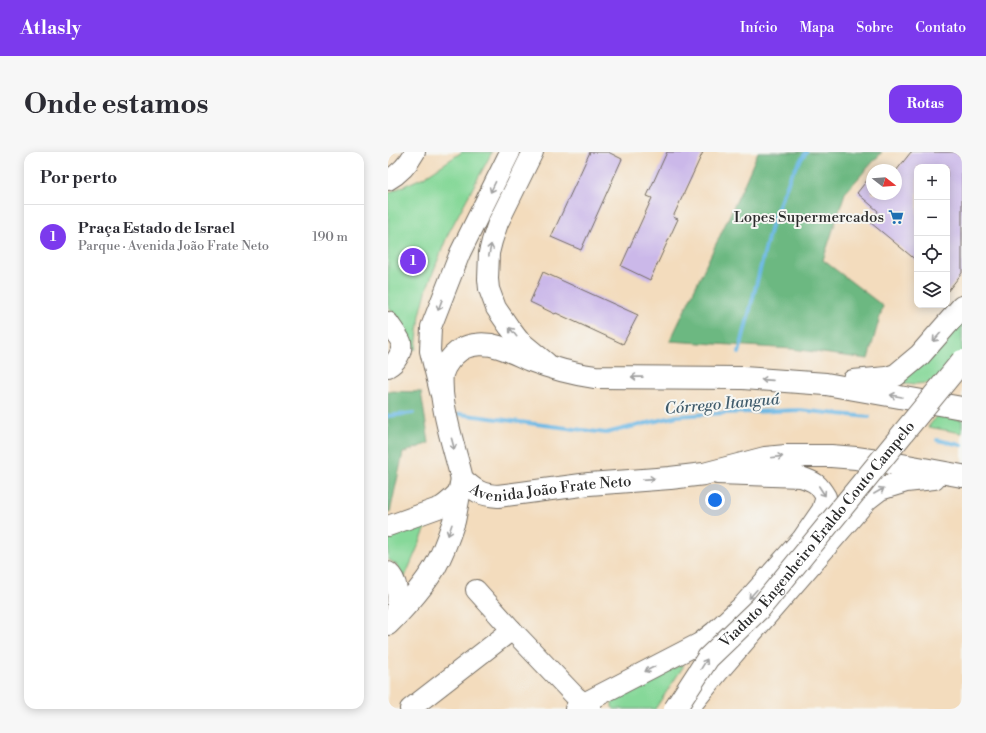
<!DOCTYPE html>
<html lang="pt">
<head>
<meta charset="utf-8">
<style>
  :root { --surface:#fff; --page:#f7f7f7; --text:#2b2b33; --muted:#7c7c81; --line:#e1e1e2; --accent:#7c3aed }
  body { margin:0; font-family:"Libre Bodoni",serif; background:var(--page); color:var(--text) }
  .controls { position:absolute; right:12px; top:12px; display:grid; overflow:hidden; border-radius:8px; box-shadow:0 2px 10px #0003 }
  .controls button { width:36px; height:36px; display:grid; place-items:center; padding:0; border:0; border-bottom:1px solid var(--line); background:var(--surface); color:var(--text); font:20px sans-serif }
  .compass { position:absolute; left:478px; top:12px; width:36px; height:36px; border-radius:50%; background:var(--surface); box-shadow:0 2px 10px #0003; rotate:107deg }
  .you { position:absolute; left:327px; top:348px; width:14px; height:14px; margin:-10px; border:3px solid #fff; border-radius:50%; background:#1a73e8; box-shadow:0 0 0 6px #1a73e833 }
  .badge { display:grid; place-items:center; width:26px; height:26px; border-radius:50%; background:var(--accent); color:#fff; font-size:13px; font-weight:700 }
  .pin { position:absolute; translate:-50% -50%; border:2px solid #fff; box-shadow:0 1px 4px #0006 }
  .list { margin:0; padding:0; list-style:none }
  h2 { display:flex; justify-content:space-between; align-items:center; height:52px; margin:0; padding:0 16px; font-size:17px }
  h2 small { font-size:13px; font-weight:400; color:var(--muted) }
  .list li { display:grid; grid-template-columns:26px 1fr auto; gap:12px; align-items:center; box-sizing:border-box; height:64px; padding:0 16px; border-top:1px solid var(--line) }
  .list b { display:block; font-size:15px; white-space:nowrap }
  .list p { margin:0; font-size:13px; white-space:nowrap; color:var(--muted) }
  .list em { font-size:13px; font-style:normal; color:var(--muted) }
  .icon { flex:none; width:22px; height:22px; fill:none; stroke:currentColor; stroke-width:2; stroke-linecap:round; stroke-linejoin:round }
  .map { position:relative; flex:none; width:574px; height:557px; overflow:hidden; border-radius:12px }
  header { display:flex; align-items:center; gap:24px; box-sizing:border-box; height:56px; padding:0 20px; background:var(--accent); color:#fff }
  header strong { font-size:19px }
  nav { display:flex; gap:22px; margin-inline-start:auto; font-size:14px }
  .intro { display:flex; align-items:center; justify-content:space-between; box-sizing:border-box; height:96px; padding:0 24px }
  h1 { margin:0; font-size:28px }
  .button { padding:10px 18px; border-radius:12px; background:var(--accent); color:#fff; font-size:14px; font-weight:700 }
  main { display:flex; gap:24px; padding:0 24px }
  aside { flex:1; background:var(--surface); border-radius:12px; box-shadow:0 2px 10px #0003 }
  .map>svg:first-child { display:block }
  .green { fill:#86d899; stroke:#588262 }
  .forest { fill:#6cb881; stroke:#4c7256 }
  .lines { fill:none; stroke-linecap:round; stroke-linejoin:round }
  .stream { stroke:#6bb8e5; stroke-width:4 }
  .building { fill:#cbb8e9 }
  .minor-casing { stroke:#71695e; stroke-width:22 }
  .major-casing { stroke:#71695e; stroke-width:24 }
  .minor { stroke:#fff; stroke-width:20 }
  .major { stroke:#fff; stroke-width:22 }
  .major-bridge-casing { stroke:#71695e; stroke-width:24; stroke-linecap:butt }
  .major-bridge { stroke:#fff; stroke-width:22 }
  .oneway { stroke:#a0a0a0 }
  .labels { text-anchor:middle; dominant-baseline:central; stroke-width:4; stroke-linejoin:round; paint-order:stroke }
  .poi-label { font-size:15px; fill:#2b2b2b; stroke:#f6f6f2; text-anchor:end }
  .street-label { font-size:15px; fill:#2b2b2b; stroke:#f6f6f2 }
  .water-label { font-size:16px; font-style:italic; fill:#415c6c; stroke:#f6f6f2 }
</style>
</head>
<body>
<header>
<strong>Atlasly</strong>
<nav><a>Início</a><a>Mapa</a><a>Sobre</a><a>Contato</a></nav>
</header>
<div class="intro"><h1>Onde estamos</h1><a class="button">Rotas</a></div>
<main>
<aside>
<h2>Por perto<small></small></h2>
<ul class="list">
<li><span class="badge">1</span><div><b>Praça Estado de Israel</b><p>Parque · Avenida João Frate Neto</p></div><em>190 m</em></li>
</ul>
</aside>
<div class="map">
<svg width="574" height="557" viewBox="0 0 574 557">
  <rect width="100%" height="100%" fill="#f6f6f2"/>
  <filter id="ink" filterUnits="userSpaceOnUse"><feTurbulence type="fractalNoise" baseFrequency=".025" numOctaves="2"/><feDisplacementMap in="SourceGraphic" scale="8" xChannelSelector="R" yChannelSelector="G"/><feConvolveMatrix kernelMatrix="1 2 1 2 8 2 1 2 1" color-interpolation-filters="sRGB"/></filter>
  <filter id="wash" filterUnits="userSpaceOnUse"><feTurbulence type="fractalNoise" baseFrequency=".012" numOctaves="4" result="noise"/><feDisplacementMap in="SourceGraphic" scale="16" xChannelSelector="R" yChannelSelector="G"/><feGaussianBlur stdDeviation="0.9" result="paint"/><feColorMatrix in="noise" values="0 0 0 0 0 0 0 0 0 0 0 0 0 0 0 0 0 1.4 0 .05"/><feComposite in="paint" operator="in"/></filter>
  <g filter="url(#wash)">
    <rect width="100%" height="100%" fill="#f3dcbd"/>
    <!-- green -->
    <g class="green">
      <polygon points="74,0 104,0 60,82 39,136 32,163 28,197 22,198 15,177 0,153 0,41 36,25"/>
      <polygon points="574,163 574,200 551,230 527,232 509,230"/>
      <polygon points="550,263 574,268 574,281 540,275"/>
      <polygon points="41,369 16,427 9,413 0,407 0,382"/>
      <polygon points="294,512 295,513 295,515 267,557 226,557 224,555 224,551 227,547"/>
    </g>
    <!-- forest -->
    <g class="forest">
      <polygon points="370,0 494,0 457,41 435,108 495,154 480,207 404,197 282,189 354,37"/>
      <polygon points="0,239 33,240 41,291 15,301 2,360 0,361"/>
    </g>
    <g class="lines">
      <!-- stream -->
      <g class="stream">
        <polyline points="351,201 384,70 403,23 418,0"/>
        <polyline points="71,262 218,281 289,264 336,261 411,258 481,265"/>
        <polyline points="0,264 25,261"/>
        <polyline points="549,288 574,293"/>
      </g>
    </g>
    <g id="blocks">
      <!-- building -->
      <g class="building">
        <polygon points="202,0 220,0 234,7 193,98 163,85"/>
        <polygon points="279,0 315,0 285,65 290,67 262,128 233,114 264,46 259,44"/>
        <polygon points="523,0 567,0 574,5 574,121 559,140 559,15 529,15 529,109 483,71 490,59 469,41 484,22 484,42 508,42 508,19"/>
        <polygon points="155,120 250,163 235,192 168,161 167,162 142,150"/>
      </g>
    </g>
  </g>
  <g filter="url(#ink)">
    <use href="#blocks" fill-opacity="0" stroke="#71695e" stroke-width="1"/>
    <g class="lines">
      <defs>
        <g id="minor">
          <polyline points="145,0 110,71 104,89 101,101 100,127 101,137 108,156 121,175 131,188 159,211"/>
          <path d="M0,28C11,22 21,11 27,0"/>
          <path d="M0,170C3,175 11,185 13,190C15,200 8,211 0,215"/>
          <polyline points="52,240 42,199 43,175 72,101 122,0"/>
          <path d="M0,374L53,355C61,350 66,345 72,338"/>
          <path d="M0,420C13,431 9,449 8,464"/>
          <polyline points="88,438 124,478 187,544 203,557"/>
          <polyline points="22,557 124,478"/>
          <path d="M187,557L196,551L312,491L326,480L355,453L414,387L434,358L438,345C430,331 427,330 413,325L329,322"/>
        </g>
        <g id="major">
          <polyline points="465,229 499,226 508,223 532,203 574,155"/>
          <path id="s1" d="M574,256L438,232L355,226L207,225C184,222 163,216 142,208C131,203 121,198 111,195C99,191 83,191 72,198C64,204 57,212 54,222C53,228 54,235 54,241C57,270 67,298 74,327C87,339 93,343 110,344L201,332L282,326L316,322L377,306L398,304H443L468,306L503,311L574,324"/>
          <path d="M0,472C17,455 35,435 47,415C55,401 61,384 66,369C69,355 71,341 74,327"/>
          <polyline points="299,557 329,520 479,347 492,337 518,329 546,326"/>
        </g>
      </defs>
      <!-- minor casing -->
      <use href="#minor" class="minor-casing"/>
      <!-- major casing -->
      <use href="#major" class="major-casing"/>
      <!-- minor -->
      <use href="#minor" class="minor"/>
      <!-- major -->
      <use href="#major" class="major"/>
      <defs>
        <g id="major-bridge">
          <path id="s2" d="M287,557L320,506L373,455L574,209"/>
        </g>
      </defs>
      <!-- major-bridge casing -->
      <use href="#major-bridge" class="major-bridge-casing"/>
      <!-- major-bridge -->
      <use href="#major-bridge" class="major-bridge"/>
    </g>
    <!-- one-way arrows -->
    <defs><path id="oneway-shaft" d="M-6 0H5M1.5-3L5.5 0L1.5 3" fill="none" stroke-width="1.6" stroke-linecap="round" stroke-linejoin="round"/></defs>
    <g class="oneway">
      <use href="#oneway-shaft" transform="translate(105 35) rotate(116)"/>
      <use href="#oneway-shaft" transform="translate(102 98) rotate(-79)"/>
      <use href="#oneway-shaft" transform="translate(52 153) rotate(111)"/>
      <use href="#oneway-shaft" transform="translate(125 180) rotate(-129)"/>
      <use href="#oneway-shaft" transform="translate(549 185) rotate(131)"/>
      <use href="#oneway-shaft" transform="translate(249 225) rotate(-179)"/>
      <use href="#oneway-shaft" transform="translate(379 228) rotate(-176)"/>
      <use href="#oneway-shaft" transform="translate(508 244) rotate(-170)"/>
      <use href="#oneway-shaft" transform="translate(65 292) rotate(75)"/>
      <use href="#oneway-shaft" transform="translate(389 305) rotate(-7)"/>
      <use href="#oneway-shaft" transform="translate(261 327) rotate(-4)"/>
      <use href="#oneway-shaft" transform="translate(434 339) rotate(57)"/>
      <use href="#oneway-shaft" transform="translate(491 339) rotate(-30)"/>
      <use href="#oneway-shaft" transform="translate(62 378) rotate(109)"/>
      <use href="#oneway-shaft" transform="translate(365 442) rotate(132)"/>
      <use href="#oneway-shaft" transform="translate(316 512) rotate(-58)"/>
      <use href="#oneway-shaft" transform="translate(262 517) rotate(153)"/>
    </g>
  </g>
  <!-- icons -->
  <defs>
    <symbol id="supermarket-bare" viewBox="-9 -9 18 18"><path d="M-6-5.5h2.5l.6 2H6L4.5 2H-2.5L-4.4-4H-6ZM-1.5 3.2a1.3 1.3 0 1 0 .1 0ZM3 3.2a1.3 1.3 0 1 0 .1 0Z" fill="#1f6fb2" stroke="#f6f6f2" stroke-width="2.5" paint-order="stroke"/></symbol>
  </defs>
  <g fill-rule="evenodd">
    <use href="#supermarket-bare" x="497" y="54" width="22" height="22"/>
  </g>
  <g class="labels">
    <!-- poi labels -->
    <g class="poi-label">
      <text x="496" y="65">Lopes Supermercados</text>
    </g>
    <!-- street labels -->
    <g class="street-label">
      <text stroke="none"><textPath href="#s1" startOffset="742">Avenida João Frate Neto</textPath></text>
      <text stroke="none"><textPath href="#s2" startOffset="226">Viaduto Engenheiro Eraldo Couto Campelo</textPath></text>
    </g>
    <!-- water labels -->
    <g class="water-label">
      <text transform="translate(334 252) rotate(-5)">Córrego Itanguá</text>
    </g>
  </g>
</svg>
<div class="controls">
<button>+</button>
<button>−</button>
<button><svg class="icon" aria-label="locate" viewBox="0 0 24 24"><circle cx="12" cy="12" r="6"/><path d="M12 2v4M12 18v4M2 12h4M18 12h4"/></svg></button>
<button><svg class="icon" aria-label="layers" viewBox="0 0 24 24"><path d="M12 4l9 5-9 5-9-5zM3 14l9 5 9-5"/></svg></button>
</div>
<svg class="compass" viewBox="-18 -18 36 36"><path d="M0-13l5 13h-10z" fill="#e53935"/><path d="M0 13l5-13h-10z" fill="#7c7c81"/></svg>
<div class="you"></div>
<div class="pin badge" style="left:25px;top:109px">1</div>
</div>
</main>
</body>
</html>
